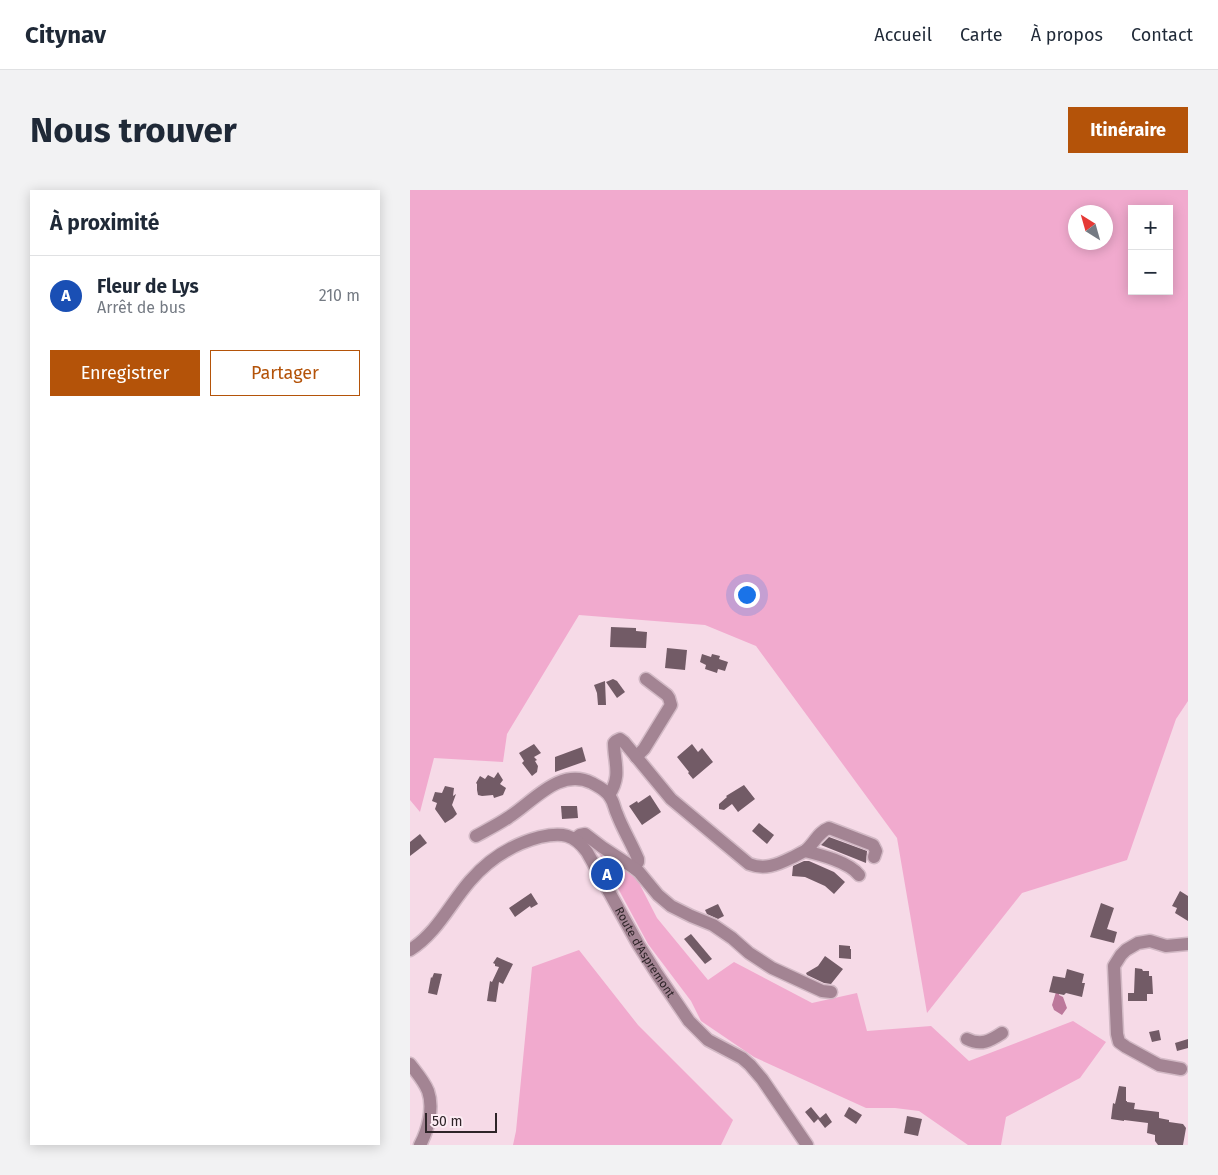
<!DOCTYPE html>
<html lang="fr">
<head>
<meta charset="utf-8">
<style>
  :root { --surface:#fff; --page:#f2f2f3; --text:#1f2937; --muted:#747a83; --line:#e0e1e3; --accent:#b45309 }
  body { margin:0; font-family:"Fira Sans",sans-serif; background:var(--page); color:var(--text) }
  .controls { position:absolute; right:15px; top:15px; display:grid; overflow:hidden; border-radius:0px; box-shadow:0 2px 12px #0003 }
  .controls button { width:45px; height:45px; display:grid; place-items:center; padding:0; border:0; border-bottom:1px solid var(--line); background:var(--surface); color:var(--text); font:25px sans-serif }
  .compass { position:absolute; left:658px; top:15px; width:45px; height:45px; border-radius:50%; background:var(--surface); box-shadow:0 2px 12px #0003; rotate:323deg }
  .scale { position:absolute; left:15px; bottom:12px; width:72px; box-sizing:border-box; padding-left:5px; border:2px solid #2e2428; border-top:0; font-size:14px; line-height:18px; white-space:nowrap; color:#2e2428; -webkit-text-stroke:4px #fcebf3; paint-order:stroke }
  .you { position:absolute; left:336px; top:404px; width:18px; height:18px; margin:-12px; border:4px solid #fff; border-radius:50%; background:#1a73e8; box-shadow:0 0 0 8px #1a73e833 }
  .badge { display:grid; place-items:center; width:32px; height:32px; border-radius:50%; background:var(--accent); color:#fff; font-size:16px; font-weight:700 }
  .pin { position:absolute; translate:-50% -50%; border:2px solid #fff; box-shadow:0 1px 5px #0006 }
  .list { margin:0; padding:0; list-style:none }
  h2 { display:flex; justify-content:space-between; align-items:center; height:65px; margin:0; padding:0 20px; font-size:21px }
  h2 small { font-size:16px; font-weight:400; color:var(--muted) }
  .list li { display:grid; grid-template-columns:32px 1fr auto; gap:15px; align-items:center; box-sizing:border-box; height:80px; padding:0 20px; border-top:1px solid var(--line) }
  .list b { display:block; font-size:19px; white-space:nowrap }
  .list p { margin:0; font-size:16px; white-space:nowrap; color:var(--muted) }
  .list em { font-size:16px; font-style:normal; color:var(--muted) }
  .actions { display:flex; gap:10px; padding:15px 20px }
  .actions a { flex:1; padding:11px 0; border:1px solid var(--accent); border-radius:0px; text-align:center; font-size:18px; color:var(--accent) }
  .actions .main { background:var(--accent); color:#fff }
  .map { position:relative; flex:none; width:778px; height:955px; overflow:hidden; border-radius:0px }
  header { display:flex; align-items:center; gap:30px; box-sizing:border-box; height:70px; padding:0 25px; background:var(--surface); border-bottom:1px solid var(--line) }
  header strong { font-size:24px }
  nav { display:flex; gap:28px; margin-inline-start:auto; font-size:18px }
  .intro { display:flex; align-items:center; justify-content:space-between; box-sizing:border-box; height:120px; padding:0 30px }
  h1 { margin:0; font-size:35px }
  .button { padding:12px 22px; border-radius:0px; background:var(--accent); color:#fff; font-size:18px; font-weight:700 }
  main { display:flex; gap:30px; padding:0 30px }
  aside { flex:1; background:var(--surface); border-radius:0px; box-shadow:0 2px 12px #0003 }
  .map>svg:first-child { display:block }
  .green { fill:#f1aace; fill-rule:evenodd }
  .water { fill:#bc789b }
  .building { fill:#725b66 }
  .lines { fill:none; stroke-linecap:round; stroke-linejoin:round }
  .minor-casing { stroke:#d2b9c5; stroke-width:15 }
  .minor { stroke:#a38493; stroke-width:12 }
  .labels { text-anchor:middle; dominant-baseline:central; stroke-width:5; stroke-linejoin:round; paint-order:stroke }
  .street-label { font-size:12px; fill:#2e2428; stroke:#fcebf3 }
</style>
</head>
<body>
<header>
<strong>Citynav</strong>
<nav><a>Accueil</a><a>Carte</a><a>À propos</a><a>Contact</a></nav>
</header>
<div class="intro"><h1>Nous trouver</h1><a class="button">Itinéraire</a></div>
<main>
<aside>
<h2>À proximité<small></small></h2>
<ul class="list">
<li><span class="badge" style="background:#1a4fb4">A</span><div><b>Fleur de Lys</b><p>Arrêt de bus</p></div><em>210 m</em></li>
</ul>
<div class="actions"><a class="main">Enregistrer</a><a>Partager</a></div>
</aside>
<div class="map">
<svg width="778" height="955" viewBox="0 0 778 955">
  <rect width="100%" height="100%" fill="#f6dae7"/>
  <!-- green -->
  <g class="green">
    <path d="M0,0H778V511L766,529L717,670L612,703L517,823L487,648L346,456L295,435L169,425L97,544L93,572L24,568L10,622L0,610ZM722,19H759V101H722ZM696,22V52H666V22Z"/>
    <polygon points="189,663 227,689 247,728 298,790 324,772 402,813 447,803 457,841 521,836 559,871 663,831 696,852 670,888 596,927 591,955 558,955 509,921 485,918 456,918 344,867 291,831 281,811 238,754"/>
    <polygon points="169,760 228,835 323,930 311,955 103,955 106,941 122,777"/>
  </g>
  <!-- water -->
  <polygon class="water" points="646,802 649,802 649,805 653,807 657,818 652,825 644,820 642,815"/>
  <!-- building -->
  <g class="building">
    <polygon points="201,437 226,438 226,441 237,442 236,458 200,457"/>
    <polygon points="257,458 277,460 275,480 255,478"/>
    <polygon points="292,464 301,467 302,464 310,466 309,469 318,472 315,481 308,479 307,483 295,479 296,475 290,472"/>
    <polygon points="203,489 207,491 215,502 207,508 196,492"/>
    <polygon points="195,491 196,515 188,515 187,503 184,495"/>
    <polygon points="124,554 131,563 124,567 127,570 125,571 128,576 127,582 122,586 112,573 114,571 109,563"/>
    <polygon points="282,554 288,562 292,558 303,572 283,589 278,583 279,582 267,567"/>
    <polygon points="172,557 176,571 145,582 145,567"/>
    <polygon points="88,582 93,590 90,594 96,598 93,605 84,608 83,605 72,606 68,605 67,600 67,594 66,593 70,586 75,589 78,585 84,588"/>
    <polygon points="334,595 345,609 328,622 322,614 314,620 309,619 309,614 317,607 316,606"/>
    <polygon points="35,596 44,598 43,606 46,604 42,615 47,624 43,628 35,633 25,619 27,613 22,611 25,602 32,603"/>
    <polygon points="240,605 251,622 232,635 219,616 227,611 228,613"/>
    <polygon points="151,616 167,616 168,628 152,629"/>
    <polygon points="349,633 364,645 357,654 342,641"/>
    <polygon points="10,644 17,653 0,666 0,652"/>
    <polygon points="419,647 457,661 456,673 411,655"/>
    <polygon points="394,671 399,671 424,682 435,692 424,704 415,696 395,687 382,686 383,676"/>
    <polygon points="770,701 778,706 778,731 765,723 767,718 762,716"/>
    <polygon points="121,703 128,714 121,718 120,716 105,727 99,718"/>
    <polygon points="691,713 704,718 697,739 707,742 704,753 680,747"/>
    <polygon points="308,714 314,726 308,729 297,724 295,720"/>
    <polygon points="281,744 302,769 295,774 274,749"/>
    <polygon points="429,755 440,756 440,759 441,759 441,769 429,768"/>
    <polygon points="415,766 433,779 421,794 414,793 397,785 396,783 408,776"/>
    <polygon points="87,767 103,774 93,794 89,792 86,812 77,811 80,791 82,792 89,777 85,776 85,774 83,773"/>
    <polygon points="725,778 732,779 733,781 739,781 739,786 742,786 743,804 737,804 737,811 718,811 718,803 724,803"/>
    <polygon points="657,779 674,784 672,793 675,793 672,807 656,803 654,805 639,802 643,786 655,788"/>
    <polygon points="24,783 32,784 27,805 18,803 21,787 22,788"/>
    <polygon points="749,840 751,850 742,852 739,842"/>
    <polygon points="778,849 778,858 767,861 765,853"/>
    <polygon points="709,896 716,897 716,911 717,911 717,912 725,913 724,919 749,922 749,928 759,930 759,932 773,934 776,938 773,955 748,955 745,951 745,945 737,943 738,933 714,930 714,931 701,929 703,913 705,914"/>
    <polygon points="401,917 410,928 416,923 422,932 415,938 408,929 404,933 395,922"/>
    <polygon points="439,917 452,925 446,934 434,926"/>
    <polygon points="497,926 512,929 508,946 494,943"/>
  </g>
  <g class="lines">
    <defs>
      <g id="minor">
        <polyline points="226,567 234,559 261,515 259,508 257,505 236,489"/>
        <path d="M199,605C212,585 204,573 204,553L206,551L210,549L214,552L261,609L339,674C354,680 367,675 381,668C386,666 390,663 395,661C411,665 439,672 449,685"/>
        <path d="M66,646C77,640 89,634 99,627C124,611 150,577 182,593C189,597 196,600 200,607C204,612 204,618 207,624C213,640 222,654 228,669V672L224,678"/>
        <polyline points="165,649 170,645 175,644 192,657 224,678 229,682 248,705 261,716 281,726 303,735 322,748 339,763 362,778 412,801 421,802"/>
        <path d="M395,661C404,654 408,642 419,638L463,655L466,661L464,667"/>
        <path id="s1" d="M0,760C27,743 40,714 60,691C79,669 103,654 130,647C152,642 164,644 177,662L228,754L247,784L279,831L298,850L332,868L340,875L352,889L397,955"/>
        <path d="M557,849C571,856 580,851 592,843"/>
        <path d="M0,874C6,882 14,891 18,901C24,918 18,940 10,955"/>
        <polyline points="771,879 749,875 716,857 709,852 707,844 704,776 711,765 716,760 728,753 740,751 756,756 778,754"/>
      </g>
    </defs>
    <!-- minor casing -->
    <use href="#minor" class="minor-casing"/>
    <!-- minor -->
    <use href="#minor" class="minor"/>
  </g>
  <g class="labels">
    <!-- street labels -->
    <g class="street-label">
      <text stroke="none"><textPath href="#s1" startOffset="345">Route d'Aspremont</textPath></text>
    </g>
  </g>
</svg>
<div class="controls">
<button>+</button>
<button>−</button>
</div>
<svg class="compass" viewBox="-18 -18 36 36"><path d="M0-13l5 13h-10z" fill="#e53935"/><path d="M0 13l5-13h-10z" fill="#747a83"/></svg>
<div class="scale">50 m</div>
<div class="you"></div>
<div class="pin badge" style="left:197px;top:684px;background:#1a4fb4">A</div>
</div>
</main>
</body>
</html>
